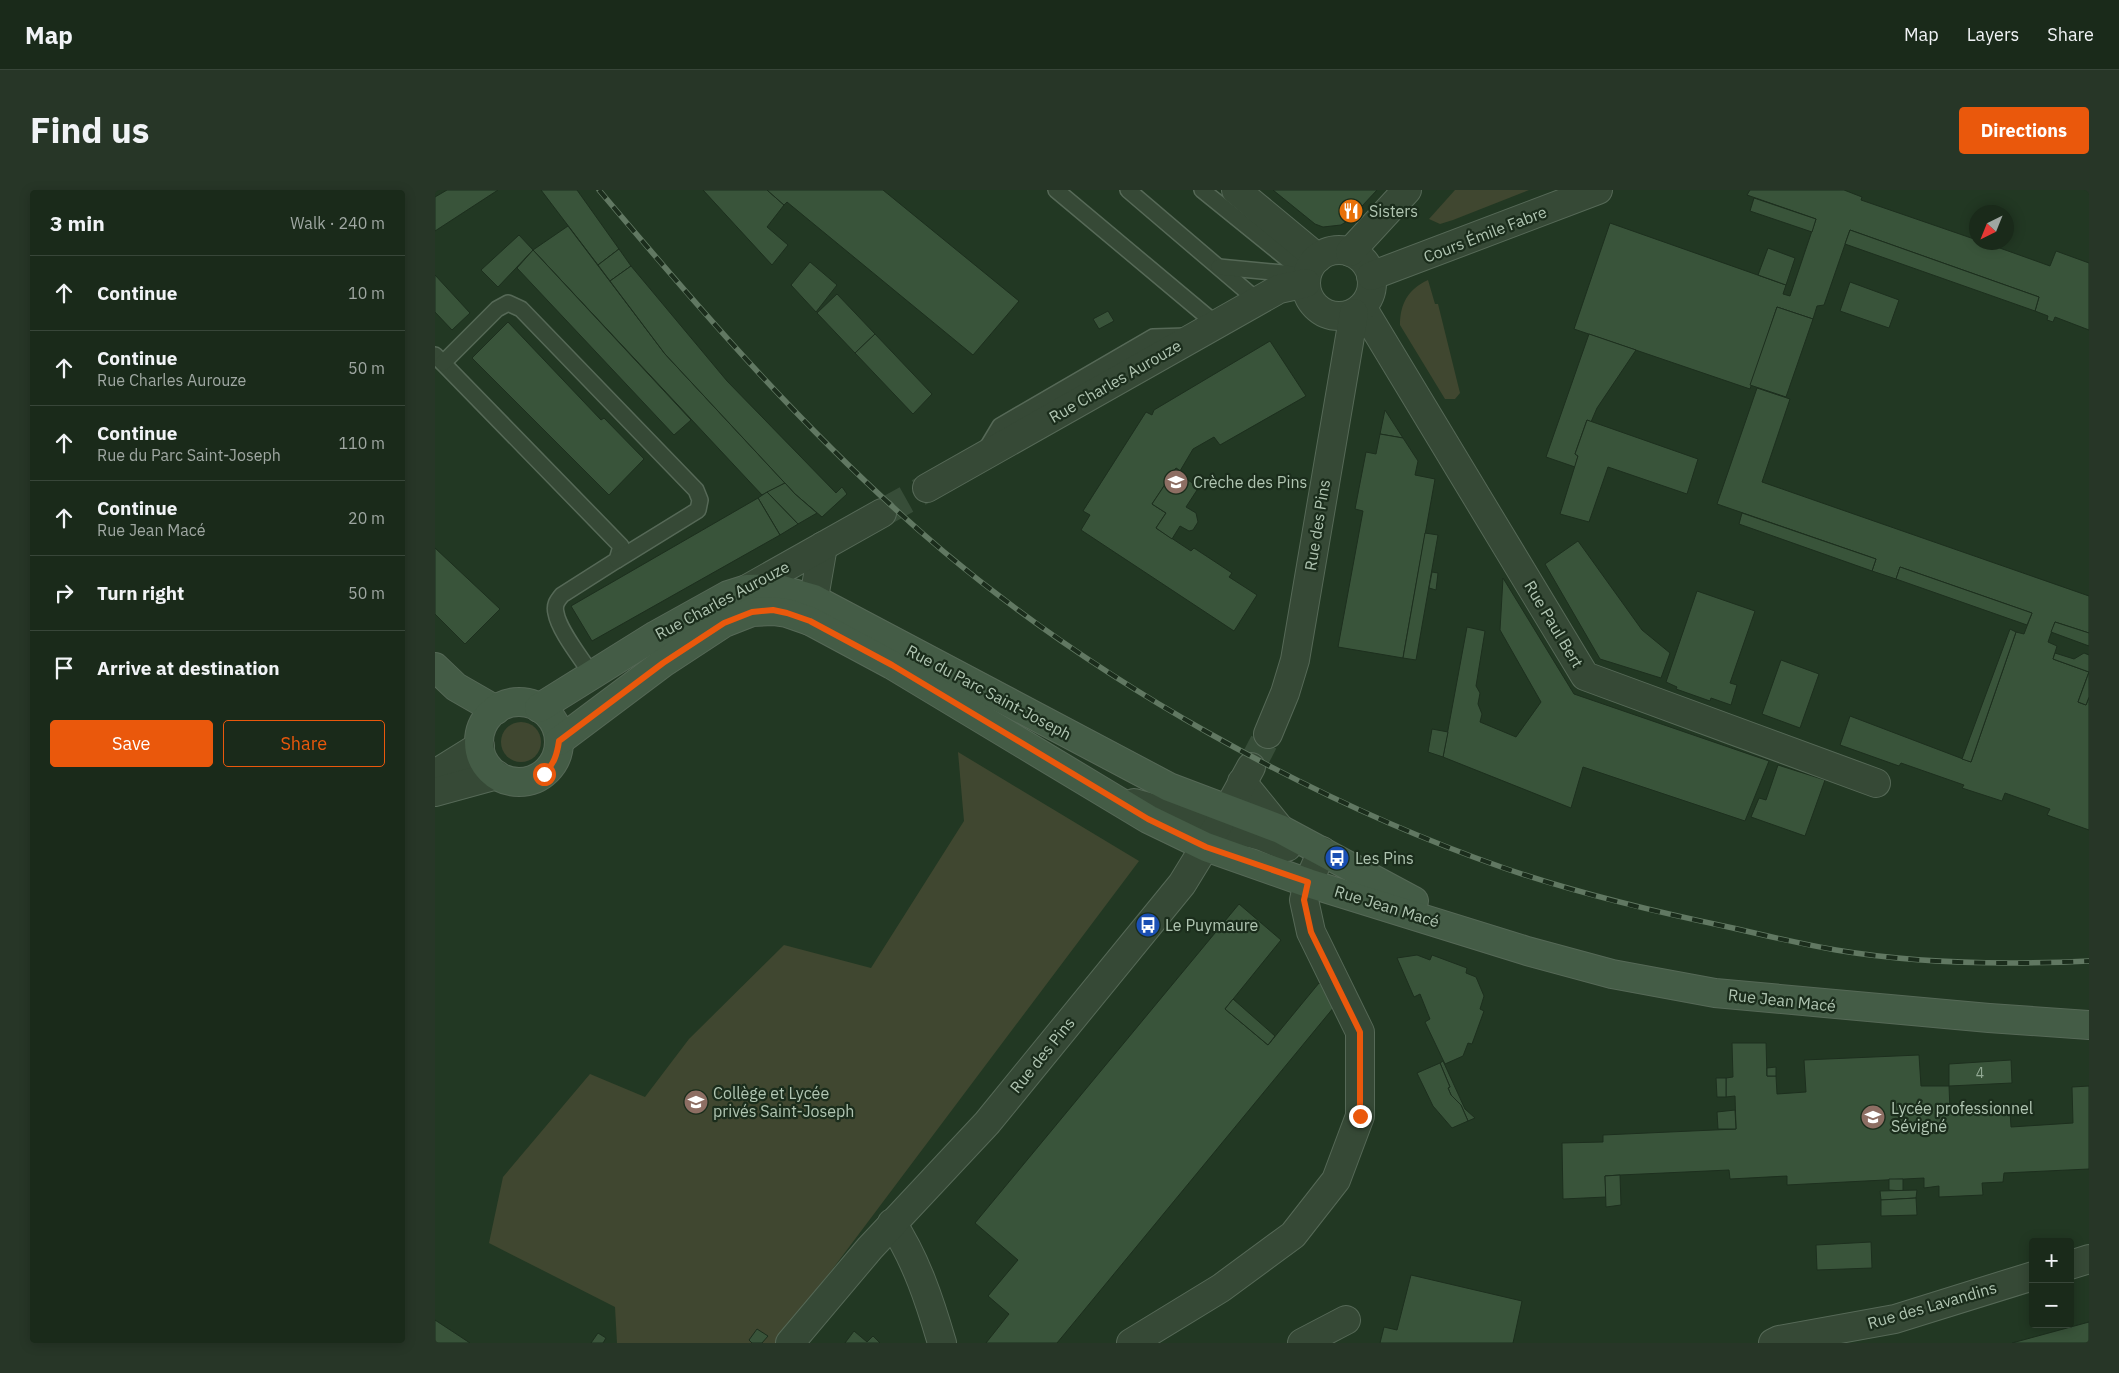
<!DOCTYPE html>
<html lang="en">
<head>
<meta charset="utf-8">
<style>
  :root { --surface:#1a2a1a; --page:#273627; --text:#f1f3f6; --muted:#9fa7a2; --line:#384639; --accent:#ea580c }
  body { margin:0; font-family:"IBM Plex Sans",sans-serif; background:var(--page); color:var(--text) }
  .controls { position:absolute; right:15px; bottom:15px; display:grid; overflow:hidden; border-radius:5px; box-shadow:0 2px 12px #0003 }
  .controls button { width:45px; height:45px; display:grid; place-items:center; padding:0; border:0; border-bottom:1px solid var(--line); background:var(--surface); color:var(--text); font:25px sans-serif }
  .compass { position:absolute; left:1534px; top:15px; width:45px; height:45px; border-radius:50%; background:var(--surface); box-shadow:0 2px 12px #0003; rotate:223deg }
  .stop { position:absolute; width:15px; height:15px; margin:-11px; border:4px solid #ea580c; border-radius:50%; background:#fff }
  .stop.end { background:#ea580c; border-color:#fff; box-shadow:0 1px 5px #0008 }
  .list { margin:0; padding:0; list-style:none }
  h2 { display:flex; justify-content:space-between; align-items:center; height:65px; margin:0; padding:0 20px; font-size:21px }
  h2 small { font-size:16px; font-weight:400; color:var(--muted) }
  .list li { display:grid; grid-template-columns:32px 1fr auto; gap:15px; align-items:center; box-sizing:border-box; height:75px; padding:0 20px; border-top:1px solid var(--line) }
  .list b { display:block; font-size:19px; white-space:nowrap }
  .list p { margin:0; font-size:16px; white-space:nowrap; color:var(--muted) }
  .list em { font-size:16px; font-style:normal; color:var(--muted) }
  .actions { display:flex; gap:10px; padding:15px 20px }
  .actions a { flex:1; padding:11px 0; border:1px solid var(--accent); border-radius:5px; text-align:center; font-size:18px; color:var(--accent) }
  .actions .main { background:var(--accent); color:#fff }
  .icon { flex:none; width:28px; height:28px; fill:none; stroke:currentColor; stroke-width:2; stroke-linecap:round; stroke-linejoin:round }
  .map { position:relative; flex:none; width:1654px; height:1153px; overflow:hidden; border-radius:5px }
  header { display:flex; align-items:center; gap:30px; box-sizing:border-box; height:70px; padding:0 25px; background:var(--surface); border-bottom:1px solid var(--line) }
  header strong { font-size:24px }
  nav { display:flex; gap:28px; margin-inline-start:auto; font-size:18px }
  .intro { display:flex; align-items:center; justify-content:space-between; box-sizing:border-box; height:120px; padding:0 30px }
  h1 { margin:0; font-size:35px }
  .button { padding:12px 22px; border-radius:5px; background:var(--accent); color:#fff; font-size:18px; font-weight:700 }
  main { display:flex; gap:30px; padding:0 30px }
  aside { flex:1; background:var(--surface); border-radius:5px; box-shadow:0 2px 12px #0003 }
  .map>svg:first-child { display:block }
  .green { fill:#404730 }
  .building { fill:#39543a; stroke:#1d2f1e }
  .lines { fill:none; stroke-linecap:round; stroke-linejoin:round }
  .tertiary-tunnel { stroke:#374d38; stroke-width:28; stroke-dasharray:28 14; stroke-linecap:butt }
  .service-casing { stroke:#566957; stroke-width:18 }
  .minor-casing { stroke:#566957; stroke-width:30 }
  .tertiary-casing { stroke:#566957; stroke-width:30 }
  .secondary-casing { stroke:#566957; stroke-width:30 }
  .service { stroke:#364936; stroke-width:15 }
  .minor { stroke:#364936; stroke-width:28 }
  .tertiary { stroke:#364936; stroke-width:28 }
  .secondary { stroke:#445c46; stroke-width:28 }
  .rail-casing { stroke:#617862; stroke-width:5.5 }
  .rail { stroke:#1b2d1c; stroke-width:4; stroke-dasharray:11; stroke-linecap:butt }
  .route { stroke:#ea580c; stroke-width:6 }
  .labels { text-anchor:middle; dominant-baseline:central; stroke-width:4.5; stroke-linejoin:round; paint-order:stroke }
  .number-label { font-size:14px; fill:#92a994 }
  .poi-label { font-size:16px; fill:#b0c5b2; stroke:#1b2d1c; text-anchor:start }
  .street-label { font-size:16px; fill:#b0c5b2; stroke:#1b2d1c }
</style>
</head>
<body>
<header>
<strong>Map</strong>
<nav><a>Map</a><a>Layers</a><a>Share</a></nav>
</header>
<div class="intro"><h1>Find us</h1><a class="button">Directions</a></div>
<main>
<aside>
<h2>3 min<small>Walk · 240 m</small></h2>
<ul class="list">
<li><svg class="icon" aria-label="ahead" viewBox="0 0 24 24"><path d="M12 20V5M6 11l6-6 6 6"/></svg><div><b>Continue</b></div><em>10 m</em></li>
<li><svg class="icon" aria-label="ahead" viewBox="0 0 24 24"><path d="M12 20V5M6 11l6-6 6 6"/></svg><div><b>Continue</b><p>Rue Charles Aurouze</p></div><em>50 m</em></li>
<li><svg class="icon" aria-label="ahead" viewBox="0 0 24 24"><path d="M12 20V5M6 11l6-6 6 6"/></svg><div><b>Continue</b><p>Rue du Parc Saint-Joseph</p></div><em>110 m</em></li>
<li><svg class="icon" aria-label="ahead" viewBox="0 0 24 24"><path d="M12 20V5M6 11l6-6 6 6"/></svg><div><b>Continue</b><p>Rue Jean Macé</p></div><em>20 m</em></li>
<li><svg class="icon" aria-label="right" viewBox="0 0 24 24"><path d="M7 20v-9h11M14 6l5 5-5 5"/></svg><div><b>Turn right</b></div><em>50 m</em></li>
<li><svg class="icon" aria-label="arrive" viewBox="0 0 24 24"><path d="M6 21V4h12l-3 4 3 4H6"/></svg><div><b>Arrive at destination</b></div></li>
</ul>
<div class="actions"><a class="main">Save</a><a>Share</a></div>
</aside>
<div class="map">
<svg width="1654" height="1153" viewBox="0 0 1654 1153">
  <rect width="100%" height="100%" fill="#223823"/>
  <!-- green -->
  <g class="green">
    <polygon points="1020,0 1094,0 1018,30 1005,34 994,29"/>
    <path d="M993,90L1000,114H1003L1025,203L1020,209H1010L965,135C965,114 973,99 993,90Z"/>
    <circle cx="86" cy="552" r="20"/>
    <polygon points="523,562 704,671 342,1153 182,1153 180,1117 54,1053 68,987 155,884 210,907 254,849 349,755 436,778 529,631"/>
  </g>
  <!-- building -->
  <g class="building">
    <polygon points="12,0 63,0 0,41 0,7"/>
    <polygon points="106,0 142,0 184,59 163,75"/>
    <polygon points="268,0 332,0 349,15 332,37 353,55 337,75"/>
    <polygon points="332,0 448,0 584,111 538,165 352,12 349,15"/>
    <polygon points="838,0 942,0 914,30 906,35 888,37 880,34"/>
    <polygon points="1315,0 1409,0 1427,7 1426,10 1542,50 1542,52 1548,52 1615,76 1621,61 1654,73 1654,140 1620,127 1618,132 1612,130 1613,126 1600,121 1604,107 1415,40 1389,115 1382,116 1378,129 1342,117 1315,199 1139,139 1175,33 1351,95 1348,104 1355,106 1381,29 1312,5"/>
    <polygon points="1319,8 1381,29 1377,42 1315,21"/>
    <polygon points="133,36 230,164 350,293 327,305 98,60"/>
    <polygon points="1415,40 1604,107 1600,121 1410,54"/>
    <polygon points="84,45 98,60 63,97 46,80"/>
    <polygon points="1333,58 1360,68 1351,95 1323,85"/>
    <polygon points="184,59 196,76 175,91 163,75"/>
    <polygon points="98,60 256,230 239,245 82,78"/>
    <polygon points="375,72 402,95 381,122 356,95"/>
    <polygon points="196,76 292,191 401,303 407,297 412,304 387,327 360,304 230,164 175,91"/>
    <polygon points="0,85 35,123 17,140 0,122"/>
    <polygon points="1415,92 1464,110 1454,138 1405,121"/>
    <polygon points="402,104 440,144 420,163 382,123"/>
    <polygon points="1342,117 1378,129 1351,207 1315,195"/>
    <polygon points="673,121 679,131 664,139 658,129"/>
    <polygon points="73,132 166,230 169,228 209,269 174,305 37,168"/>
    <polygon points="440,144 497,204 478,224 420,163"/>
    <polygon points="1154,144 1201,160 1162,218 1156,232 1152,230 1140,264 1143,266 1140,277 1111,267"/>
    <polygon points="835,151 871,206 785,255 779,247 758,259 745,281 741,278 717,314 731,323 721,338 756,361 759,358 797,383 794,387 822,405 799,441 646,340 655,325 648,321 711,222 717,225 719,220"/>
    <polygon points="1322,198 1355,209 1327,292 1654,406 1654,443 1620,432 1613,452 1622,456 1618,469 1654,482 1643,512 1651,515 1654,507 1654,640 1612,625 1615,619 1570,603 1567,611 1527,598 1529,595 1466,573 1464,576 1405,555 1415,526 1536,572 1581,442 1589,444 1597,423 1465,377 1461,389 1437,381 1441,369 1282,314"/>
    <polygon points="950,220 968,248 945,244"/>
    <polygon points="1152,230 1263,269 1252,304 1173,277 1154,332 1125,324 1143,266 1140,264"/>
    <polygon points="945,244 968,248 983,271 980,285 1000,289 968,468 903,457 928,321 920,319 931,262 941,264"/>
    <polygon points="741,278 745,281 743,284 764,297 751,317 761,323 763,332 758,340 754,341 745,336 737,349 721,338 731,323 717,314"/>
    <polygon points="350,293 360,304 382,323 363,334 332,302"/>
    <polygon points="332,302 363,334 345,345 323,308"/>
    <polygon points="323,308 345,345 157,451 136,416"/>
    <polygon points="1307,323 1441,369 1437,381 1304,334"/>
    <polygon points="990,343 1003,345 981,470 968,468"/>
    <polygon points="1143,351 1207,440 1235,463 1226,488 1165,469 1110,374"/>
    <polygon points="0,358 65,419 30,454 0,424"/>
    <polygon points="1465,377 1597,423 1592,435 1461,389"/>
    <polygon points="997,382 1003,383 1001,400 994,398"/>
    <polygon points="1068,388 1139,504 1334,571 1310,631 1148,577 1136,618 1008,567 1032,437 1050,441 1041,496 1045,503 1043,514 1047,524 1045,532 1081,547 1106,512 1065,440"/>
    <polygon points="1262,401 1320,421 1295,493 1302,495 1296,515 1276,508 1275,511 1241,499 1242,497 1231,492"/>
    <polygon points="1620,432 1654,443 1654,456 1616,442"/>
    <polygon points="1575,439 1581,442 1536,572 1527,569"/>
    <polygon points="1620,463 1639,469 1649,463 1654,465 1654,482 1618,469"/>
    <polygon points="1346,470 1384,484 1365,538 1327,524"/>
    <polygon points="1654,482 1654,507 1651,515 1643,512"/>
    <polygon points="997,539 1013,542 1008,567 993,562"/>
    <polygon points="1343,575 1390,590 1370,646 1316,627 1324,608 1331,610"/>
    <polygon points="804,714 846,750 790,819 833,855 884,793 904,811 622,1153 551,1153 574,1124 553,1106 583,1070 540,1033"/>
    <polygon points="982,765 995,770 997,765 1032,778 1031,783 1041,787 1049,806 1045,819 1049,821 1037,854 1033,853 1028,866 1010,874 990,832 995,829 985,804 979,807 962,768"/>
    <polygon points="798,809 840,846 833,855 790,819"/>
    <polygon points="1297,853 1331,853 1332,886 1341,886 1342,904 1371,902 1369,870 1484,865 1486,896 1514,896 1515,920 1571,918 1572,921 1575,921 1576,937 1638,933 1637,897 1654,896 1654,979 1569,983 1568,992 1547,993 1548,1005 1504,1007 1504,996 1489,998 1489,988 1352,995 1352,986 1295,989 1294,980 1185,985 1170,986 1171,1007 1128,1009 1127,953 1168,952 1168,945 1301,939 1300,906 1291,907 1291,888 1298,887"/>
    <polygon points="1576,870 1577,893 1514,896 1514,874"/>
    <polygon points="1008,871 1030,919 1040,928 1033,931 1026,915 1016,905 1013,898 1015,897 1005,873"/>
    <polygon points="1005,873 1015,897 1013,898 1016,905 1026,915 1033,931 1017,938 998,916 982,883"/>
    <polygon points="1341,877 1341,886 1332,886 1332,878"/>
    <polygon points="1281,888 1291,888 1291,907 1282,907"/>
    <polygon points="1300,920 1301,939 1283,939 1282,922"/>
    <polygon points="1185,985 1186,1015 1171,1017 1170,986"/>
    <polygon points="1454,989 1468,989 1468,1001 1454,1000"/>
    <polygon points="1482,1000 1481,1008 1446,1010 1445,1001"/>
    <polygon points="1481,1008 1482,1025 1446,1026 1446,1010"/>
    <polygon points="1436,1052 1437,1078 1382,1080 1381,1055"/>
    <polygon points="976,1085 1087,1111 1078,1153 945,1153 949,1137 962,1140"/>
    <polygon points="0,1130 35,1153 0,1153"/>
    <polygon points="1654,1132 1654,1153 1577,1153"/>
    <polygon points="322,1139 333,1146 327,1153 317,1153 314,1150"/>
    <polygon points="419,1141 432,1152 438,1146 445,1153 410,1153"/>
    <polygon points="163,1143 171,1148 168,1153 156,1153"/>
  </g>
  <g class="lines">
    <!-- tertiary-tunnel -->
    <g class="tertiary-tunnel">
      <polyline points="447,323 492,298"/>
      <polyline points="816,577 833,544"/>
    </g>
    <defs>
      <g id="service">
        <polyline points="621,0 781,134"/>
        <polyline points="693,0 823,111"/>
        <polyline points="767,0 872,85"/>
        <polyline points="784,77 870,85"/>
        <path d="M0,165L186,356L182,370L127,405C122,411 119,415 121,423C124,441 147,469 157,485"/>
        <polyline points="8,173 62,119 73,113 86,119 261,300 265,310 263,320 182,370"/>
        <polyline points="550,261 565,236 718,147 751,146"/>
      </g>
      <g id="minor">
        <polyline points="801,0 883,68"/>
        <polyline points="927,117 1150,486 1441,593"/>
        <polyline points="375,431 388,356"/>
        <polyline points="807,592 845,639"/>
        <polyline points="699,613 758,630 766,630 793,619"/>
        <path d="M771,657C803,633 818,642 852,657"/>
        <path d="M457,1033C481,1069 495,1112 507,1153"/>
        <polyline points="1635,1075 1654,1069"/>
        <polyline points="355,1153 435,1058 552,933 747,694 793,619"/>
        <polyline points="696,1153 786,1098 858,1045 901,990 925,926 925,842 876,742 869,710 873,693 887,661"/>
        <polyline points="867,1153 911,1130"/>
        <polyline points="1338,1153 1344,1150 1460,1129 1598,1086"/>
      </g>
      <g id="tertiary">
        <circle cx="904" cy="93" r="33"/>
        <polyline points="915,62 972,0"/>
        <polyline points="936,86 1163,0"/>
        <polyline points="492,298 844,99 871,93"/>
        <polyline points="312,399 447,323"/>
        <polyline points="833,544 850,503 860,470 919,123"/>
        <polyline points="0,584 45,556"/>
        <polyline points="0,602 62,585"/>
        <polyline points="793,619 816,577"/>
      </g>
      <g id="secondary">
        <polyline points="0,477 21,497 61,520"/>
        <circle cx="84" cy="552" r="40"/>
        <polyline points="104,518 221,445 293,405 312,399 340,398 379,409 734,597 845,639 979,711"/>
        <polyline points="124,551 228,473 289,433 317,422 338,421 352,423 375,431 457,475 713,629 771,657 873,693 1092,761 1177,784 1280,803 1554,828 1654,835"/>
      </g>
    </defs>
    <!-- service casing -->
    <use href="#service" class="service-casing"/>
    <!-- minor casing -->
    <use href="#minor" class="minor-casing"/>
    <!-- tertiary casing -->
    <use href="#tertiary" class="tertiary-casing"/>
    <!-- secondary casing -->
    <use href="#secondary" class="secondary-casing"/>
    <!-- service -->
    <use href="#service" class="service"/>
    <!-- minor -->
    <use href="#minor" class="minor"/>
    <!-- tertiary -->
    <use href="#tertiary" class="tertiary"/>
    <!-- secondary -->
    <use href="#secondary" class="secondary"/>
    <defs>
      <path id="rail" d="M164,0C271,127 380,253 508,361C664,492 876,611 1069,678C1144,704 1221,722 1298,738C1332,746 1366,754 1401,760C1484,774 1570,775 1654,771"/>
    </defs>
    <!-- rail casing -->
    <use href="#rail" class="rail-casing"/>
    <!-- rail -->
    <use href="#rail" class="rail"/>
  </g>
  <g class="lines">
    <!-- route -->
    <path class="route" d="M109,584C119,574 122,565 124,551L228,473L289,433L317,422L338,420L352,423L375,431L457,475L713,629L771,657L873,692L869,710L876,742L925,842V926"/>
  </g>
  <!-- icons -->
  <defs>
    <symbol id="restaurant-disc" viewBox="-11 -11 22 22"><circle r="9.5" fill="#e8710a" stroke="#1b2d1c"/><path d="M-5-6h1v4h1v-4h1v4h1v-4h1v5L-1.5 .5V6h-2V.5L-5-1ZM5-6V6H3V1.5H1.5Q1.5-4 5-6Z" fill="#fff"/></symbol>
    <symbol id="school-disc" viewBox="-11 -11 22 22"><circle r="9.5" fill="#8d6e63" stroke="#1b2d1c"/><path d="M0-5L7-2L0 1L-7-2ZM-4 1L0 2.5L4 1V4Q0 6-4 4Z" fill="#fff"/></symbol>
    <symbol id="bus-disc" viewBox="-11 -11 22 22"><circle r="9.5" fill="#1a4fb4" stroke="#1b2d1c"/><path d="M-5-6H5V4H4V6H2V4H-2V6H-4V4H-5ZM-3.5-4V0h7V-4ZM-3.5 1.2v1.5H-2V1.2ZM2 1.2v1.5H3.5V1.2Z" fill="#fff"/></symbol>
  </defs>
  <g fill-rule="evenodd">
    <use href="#restaurant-disc" x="902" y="7" width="28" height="28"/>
    <use href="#school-disc" x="727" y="278" width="28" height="28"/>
    <use href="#bus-disc" x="888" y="654" width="28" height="28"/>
    <use href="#bus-disc" x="699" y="721" width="28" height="28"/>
    <use href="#school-disc" x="247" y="898" width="28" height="28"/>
    <use href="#school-disc" x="1424" y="913" width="28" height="28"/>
  </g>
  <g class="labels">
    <!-- number labels -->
    <g class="number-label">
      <text x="1545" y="883">4</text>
    </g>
    <!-- poi labels -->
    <g class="poi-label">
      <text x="934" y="21">Sisters</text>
      <text x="758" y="292">Crèche des Pins</text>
      <text x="920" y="668">Les Pins</text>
      <text x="730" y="735">Le Puymaure</text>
      <text x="278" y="903">Collège et Lycée<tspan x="278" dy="18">privés Saint-Joseph</tspan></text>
      <text x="1456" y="918">Lycée professionnel<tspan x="1456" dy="18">Sévigné</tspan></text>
    </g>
    <!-- street labels -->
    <g class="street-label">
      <text transform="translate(1050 44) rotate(-21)">Cours Émile Fabre</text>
      <text transform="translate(680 191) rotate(-30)">Rue Charles Aurouze</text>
      <text transform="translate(882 335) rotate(-81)">Rue des Pins</text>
      <text transform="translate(287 410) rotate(-28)">Rue Charles Aurouze</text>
      <text transform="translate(1119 434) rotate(59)">Rue Paul Bert</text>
      <text transform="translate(554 502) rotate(28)">Rue du Parc Saint-Joseph</text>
      <text transform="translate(952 716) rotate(17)">Rue Jean Macé</text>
      <text transform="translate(1347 810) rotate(6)">Rue Jean Macé</text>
      <text transform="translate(607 865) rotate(-51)">Rue des Pins</text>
      <text transform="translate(1497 1115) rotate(-16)">Rue des Lavandins</text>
    </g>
  </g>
</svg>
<div class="controls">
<button>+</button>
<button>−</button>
</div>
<svg class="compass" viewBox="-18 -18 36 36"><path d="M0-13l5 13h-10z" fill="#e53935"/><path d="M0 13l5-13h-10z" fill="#9fa7a2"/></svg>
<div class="stop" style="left:109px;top:584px"></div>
<div class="stop end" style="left:925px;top:926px"></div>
</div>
</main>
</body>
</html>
